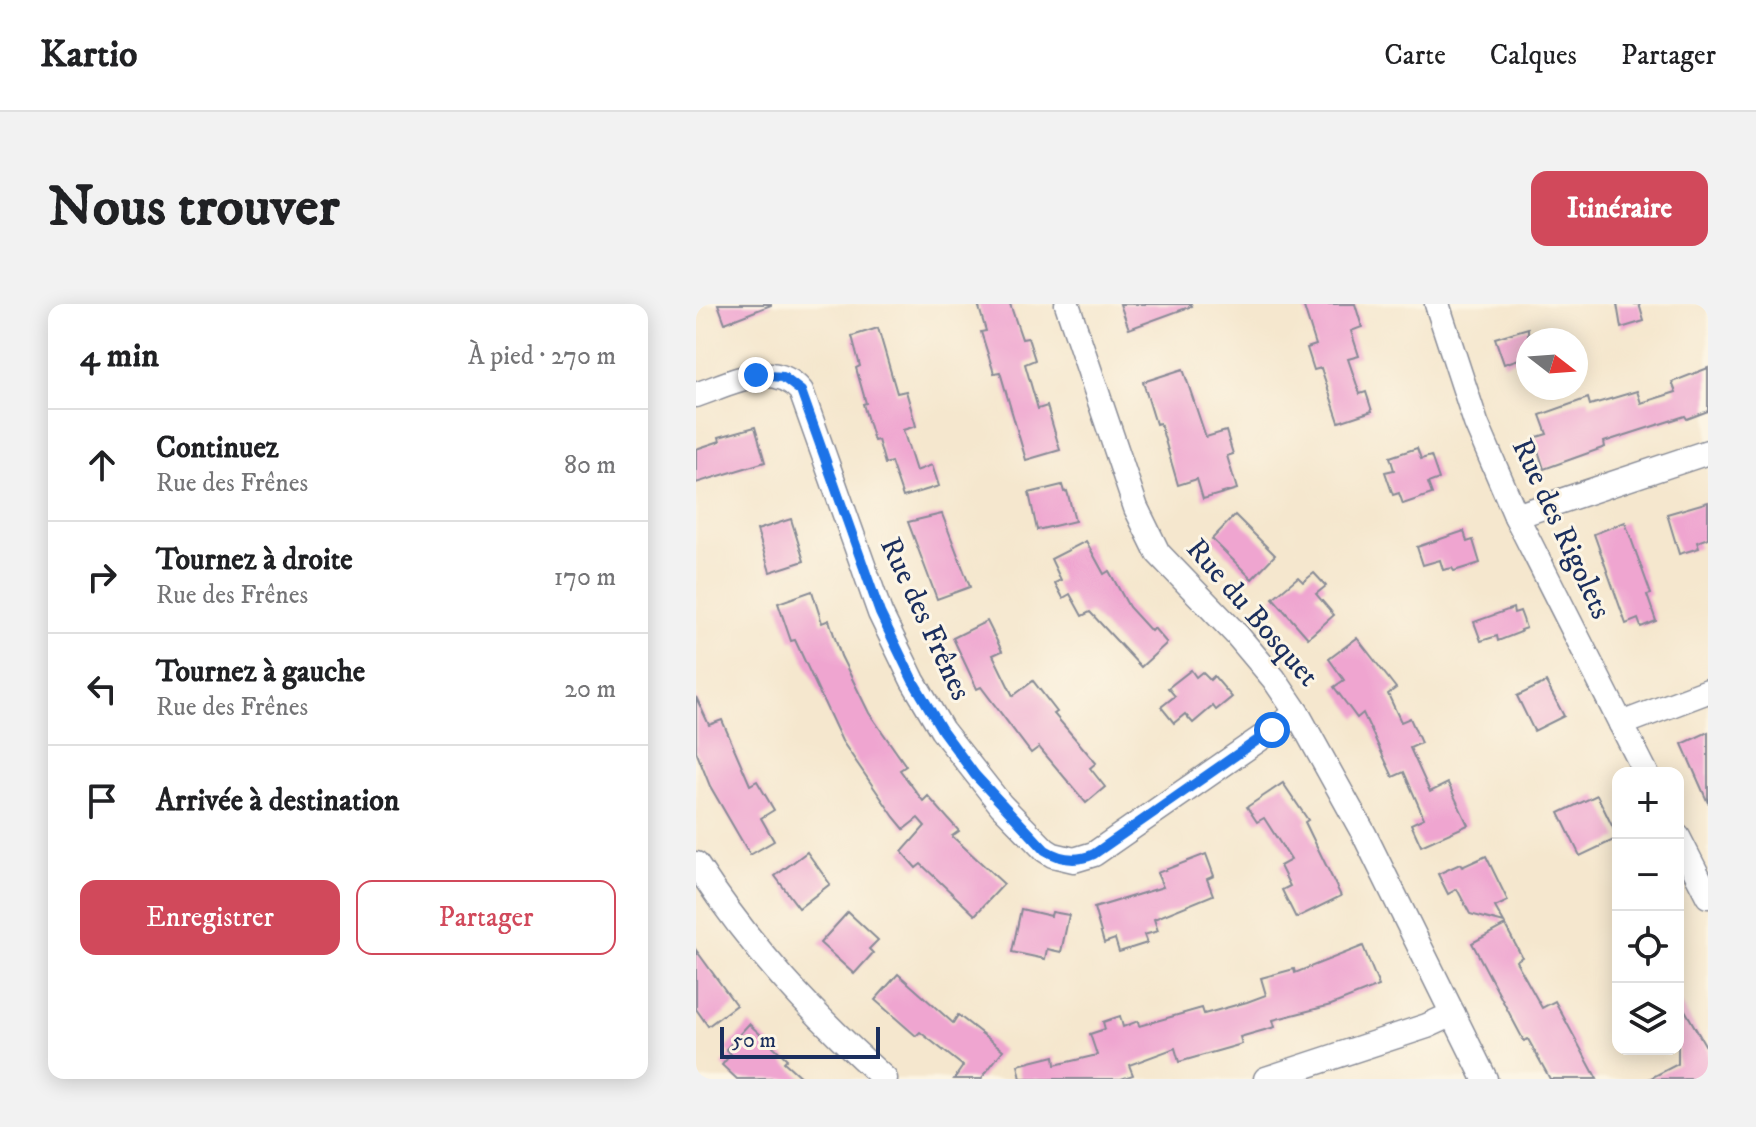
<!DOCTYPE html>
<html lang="fr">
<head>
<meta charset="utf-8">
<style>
  :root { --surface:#fff; --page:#f2f2f2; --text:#202124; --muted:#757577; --line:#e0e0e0; --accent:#d1495b }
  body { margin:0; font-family:"IM FELL DW Pica",serif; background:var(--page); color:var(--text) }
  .controls { position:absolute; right:24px; bottom:24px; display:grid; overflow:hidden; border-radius:16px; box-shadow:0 4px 20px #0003 }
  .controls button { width:72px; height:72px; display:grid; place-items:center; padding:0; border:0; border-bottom:2px solid var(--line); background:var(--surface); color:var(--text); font:40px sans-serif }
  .compass { position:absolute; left:820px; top:24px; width:72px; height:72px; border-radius:50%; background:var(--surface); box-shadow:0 4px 20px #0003; rotate:107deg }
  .scale { position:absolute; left:24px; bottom:20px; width:160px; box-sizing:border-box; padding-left:8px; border:4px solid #1b2f5e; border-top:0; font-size:22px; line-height:28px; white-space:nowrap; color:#1b2f5e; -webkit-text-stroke:6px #fcf5e5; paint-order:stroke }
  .stop { position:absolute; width:24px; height:24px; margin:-18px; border:6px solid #1a73e8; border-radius:50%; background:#fff }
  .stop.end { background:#1a73e8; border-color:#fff; box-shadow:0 2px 8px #0008 }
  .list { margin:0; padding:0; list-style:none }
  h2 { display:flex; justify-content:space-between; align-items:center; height:104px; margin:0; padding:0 32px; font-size:34px }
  h2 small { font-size:26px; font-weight:400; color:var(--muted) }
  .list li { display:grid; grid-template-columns:52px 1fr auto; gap:24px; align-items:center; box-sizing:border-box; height:112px; padding:0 32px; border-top:2px solid var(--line) }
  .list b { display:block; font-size:30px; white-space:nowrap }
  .list p { margin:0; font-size:26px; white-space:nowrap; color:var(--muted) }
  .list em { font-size:26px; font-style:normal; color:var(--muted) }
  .actions { display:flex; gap:16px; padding:24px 32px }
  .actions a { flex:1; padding:18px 0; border:2px solid var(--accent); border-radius:16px; text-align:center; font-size:28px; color:var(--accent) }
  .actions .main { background:var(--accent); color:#fff }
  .icon { flex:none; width:44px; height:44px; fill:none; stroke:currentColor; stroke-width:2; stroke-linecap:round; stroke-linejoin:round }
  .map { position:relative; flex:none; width:1012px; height:775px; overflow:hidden; border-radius:16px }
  header { display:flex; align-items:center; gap:48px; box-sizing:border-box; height:112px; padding:0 40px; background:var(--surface); border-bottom:2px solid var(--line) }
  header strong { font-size:38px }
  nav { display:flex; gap:44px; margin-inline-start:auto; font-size:28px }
  .intro { display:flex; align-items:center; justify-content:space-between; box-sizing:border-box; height:192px; padding:0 48px }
  h1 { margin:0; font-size:56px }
  .button { padding:20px 36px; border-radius:16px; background:var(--accent); color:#fff; font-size:28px; font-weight:700 }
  main { display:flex; gap:48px; padding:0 48px }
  aside { flex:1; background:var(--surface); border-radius:16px; box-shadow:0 4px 20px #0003 }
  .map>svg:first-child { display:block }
  .building { fill:#efa5d0 }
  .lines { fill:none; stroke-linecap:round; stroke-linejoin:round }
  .street-casing { stroke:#888b96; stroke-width:27 }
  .street { stroke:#fff; stroke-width:24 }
  .route { stroke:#1a73e8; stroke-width:10 }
  .labels { text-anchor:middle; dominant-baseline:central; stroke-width:6; stroke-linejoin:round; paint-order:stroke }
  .street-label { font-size:30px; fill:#1b2f5e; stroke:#fcf5e5 }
</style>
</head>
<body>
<header>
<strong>Kartio</strong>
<nav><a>Carte</a><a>Calques</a><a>Partager</a></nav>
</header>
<div class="intro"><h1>Nous trouver</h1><a class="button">Itinéraire</a></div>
<main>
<aside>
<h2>4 min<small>À pied · 270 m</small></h2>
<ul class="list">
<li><svg class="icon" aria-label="ahead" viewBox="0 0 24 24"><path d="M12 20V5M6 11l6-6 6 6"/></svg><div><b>Continuez</b><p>Rue des Frênes</p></div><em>80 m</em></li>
<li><svg class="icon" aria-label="right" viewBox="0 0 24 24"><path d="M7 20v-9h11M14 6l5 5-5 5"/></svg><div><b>Tournez à droite</b><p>Rue des Frênes</p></div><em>170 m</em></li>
<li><svg class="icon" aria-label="left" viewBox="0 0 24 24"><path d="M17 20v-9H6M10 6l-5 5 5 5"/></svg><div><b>Tournez à gauche</b><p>Rue des Frênes</p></div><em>20 m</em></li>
<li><svg class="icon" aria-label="arrive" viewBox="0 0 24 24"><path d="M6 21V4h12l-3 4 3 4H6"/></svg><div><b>Arrivée à destination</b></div></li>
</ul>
<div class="actions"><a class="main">Enregistrer</a><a>Partager</a></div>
</aside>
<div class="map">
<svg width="1012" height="775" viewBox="0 0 1012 775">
  <rect width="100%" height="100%" fill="#fcf5e5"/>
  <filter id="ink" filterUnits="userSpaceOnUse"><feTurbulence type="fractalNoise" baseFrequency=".0125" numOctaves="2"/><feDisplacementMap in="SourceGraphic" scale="16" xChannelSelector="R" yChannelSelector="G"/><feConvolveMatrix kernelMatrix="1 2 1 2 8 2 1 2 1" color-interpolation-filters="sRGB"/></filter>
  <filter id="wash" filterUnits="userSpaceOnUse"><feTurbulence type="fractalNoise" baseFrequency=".006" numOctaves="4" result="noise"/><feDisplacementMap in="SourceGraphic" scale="32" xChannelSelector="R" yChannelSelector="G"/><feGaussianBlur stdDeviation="1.8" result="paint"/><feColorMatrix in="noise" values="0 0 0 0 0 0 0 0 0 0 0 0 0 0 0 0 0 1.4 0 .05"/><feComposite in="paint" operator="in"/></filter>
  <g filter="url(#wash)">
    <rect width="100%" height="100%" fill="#f5e7ce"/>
    <g id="blocks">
      <!-- building -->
      <g class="building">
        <polygon points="22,0 75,0 75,1 29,19"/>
        <polygon points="282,0 314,0 326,35 332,34 339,56 329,60 342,105 351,102 364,146 330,156 304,68 298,69 285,28 290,27"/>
        <polygon points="424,0 495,0 496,2 433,25"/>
        <polygon points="607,0 659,0 666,23 655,27 663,52 652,55 664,90 670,88 676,107 643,118 625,64 618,66 611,44 620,41"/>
        <polygon points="921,0 943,0 948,17 925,24"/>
        <polygon points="182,24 201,89 210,87 220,122 207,126 220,167 236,161 243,182 207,193 195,158 189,160 182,136 178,137 167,100 170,99 160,64 164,62 156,32"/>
        <polygon points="832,24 832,52 808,60 799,34"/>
        <polygon points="1012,64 1012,107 991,115 989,112 908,138 909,143 848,165 838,134 851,130 844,111 892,94 894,101 941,87 945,99 980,88 976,78"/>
        <polygon points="487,65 510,133 530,127 537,150 531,152 541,185 507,195 501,175 482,181 464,119 460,120 447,78"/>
        <polygon points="59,123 69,158 0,179 0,145 24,137 23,133"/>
        <polygon points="721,144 725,155 735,152 743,175 732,179 736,190 707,200 703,189 697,191 689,168 698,166 694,153"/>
        <polygon points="366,181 368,188 371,187 379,217 341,226 333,189"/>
        <polygon points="1012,198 1012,234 1001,238 1003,244 983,250 971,210"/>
        <polygon points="246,210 274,283 241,295 212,218"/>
        <polygon points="539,211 579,251 556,275 516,235"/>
        <polygon points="95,215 108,257 74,268 61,226"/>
        <polygon points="929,218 955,290 951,291 960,317 945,323 942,315 930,320 898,230"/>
        <polygon points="768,227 771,238 777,236 784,259 758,267 756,264 747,266 744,256 727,261 721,243"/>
        <polygon points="390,237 408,270 413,267 433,303 455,327 458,324 471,339 445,363 394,308 386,312 374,290 367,294 359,279 365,276 355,255"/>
        <polygon points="618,269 630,282 620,290 638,311 612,334 577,294 602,273 607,278"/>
        <polygon points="116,287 126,319 133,316 145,352 173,409 210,462 204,466 227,497 232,492 263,527 256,532 308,580 279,611 225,560 220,564 206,548 229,522 222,514 208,525 198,513 146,437 99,336 95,337 82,299"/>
        <polygon points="817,304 818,309 824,307 827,315 830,324 824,326 825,328 802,337 801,332 785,337 778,318"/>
        <polygon points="291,317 306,347 297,351 317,392 337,377 361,408 358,410 400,459 394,464 409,483 390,499 343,443 335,449 285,383 281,385 257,334"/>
        <polygon points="661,334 700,384 692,390 705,418 714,414 725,439 714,444 734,488 752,479 772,521 725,542 715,520 728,514 708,468 697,473 667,409 661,414 638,383 648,376 633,355"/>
        <polygon points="495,366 500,373 506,368 514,376 518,372 536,393 520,406 517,402 497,419 489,410 478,419 465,403 479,392 472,384"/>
        <polygon points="850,378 868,412 838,427 821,392"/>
        <polygon points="0,393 13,421 26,416 54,481 61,477 78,506 65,514 78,537 54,551 14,482 0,447"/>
        <polygon points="1012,428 1012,499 986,440"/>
        <polygon points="587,479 612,516 609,518 645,592 600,614 586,586 594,582 584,562 595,556 568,514 561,518 551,503"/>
        <polygon points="901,491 922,534 884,552 863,509"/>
        <polygon points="111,548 134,580 103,604 79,572"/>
        <polygon points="510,550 518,572 511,575 517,591 458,615 462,627 448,631 451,639 423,648 419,635 408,639 398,604 467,583 461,569"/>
        <polygon points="790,552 812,597 799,603 808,619 774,610 761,585 752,590 742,570 764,560 766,563"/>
        <polygon points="325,605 355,612 356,608 373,611 365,648 351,645 349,655 316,648"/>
        <polygon points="152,608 182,636 173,645 177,649 158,670 124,639"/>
        <polygon points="809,621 826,653 820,657 846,704 859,697 901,775 854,775 832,735 828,737 776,639"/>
        <polygon points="667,642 683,682 635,701 577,716 579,723 544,733 546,740 483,758 479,744 433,761 437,771 425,775 325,775 322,761 358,752 359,761 401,751 394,730 409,725 407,718 424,712 427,723 442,717 443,722 506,704 508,710 551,698 570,691 565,674 598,665 599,669"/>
        <polygon points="0,646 40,701 12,722 0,705"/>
        <polygon points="202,670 257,719 262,711 307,746 285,775 258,775 267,762 224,728 220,732 179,696"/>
        <polygon points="982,694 1012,746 1012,775 953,775 982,760"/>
        <polygon points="53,720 91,755 88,758 107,775 41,775 26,761 35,750 30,745"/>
      </g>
    </g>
  </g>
  <g filter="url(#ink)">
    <use href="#blocks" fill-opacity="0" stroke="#888b96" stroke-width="2"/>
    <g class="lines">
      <defs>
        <g id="street">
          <polyline points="371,0 440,204 462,249 541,331 578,375 601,409 668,530 789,775"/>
          <polyline points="741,0 780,119 820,212 950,469"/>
          <path d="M0,91C33,80 77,54 105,87L184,309L217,377L246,426L305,501L349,546L357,551L378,556L398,550L601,409"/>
          <polyline points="820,212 1012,148"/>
          <polyline points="925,420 1012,387"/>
          <polyline points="982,533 1012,592"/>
          <path d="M0,560C55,644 115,709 189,775"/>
          <polyline points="570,775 731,722 757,710"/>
        </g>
      </defs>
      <!-- street casing -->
      <use href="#street" class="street-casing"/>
      <!-- street -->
      <use href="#street" class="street"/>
    </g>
  </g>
  <g class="lines" filter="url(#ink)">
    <!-- route -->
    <path class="route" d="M60,71L87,73L105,87L184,309L217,377L246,426L279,471L349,546C365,556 381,558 398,550L576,426"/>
  </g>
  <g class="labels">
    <!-- street labels -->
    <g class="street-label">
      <text transform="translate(865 225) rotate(65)">Rue des Rigolets</text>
      <text transform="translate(556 309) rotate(49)">Rue du Bosquet</text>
      <text transform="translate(229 315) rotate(65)">Rue des Frênes</text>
    </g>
  </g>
</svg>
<div class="controls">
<button>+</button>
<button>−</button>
<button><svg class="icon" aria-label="locate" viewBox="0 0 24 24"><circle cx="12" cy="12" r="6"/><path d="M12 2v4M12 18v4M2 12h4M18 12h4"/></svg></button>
<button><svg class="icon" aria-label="layers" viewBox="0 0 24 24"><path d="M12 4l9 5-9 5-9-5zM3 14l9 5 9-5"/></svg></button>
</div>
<svg class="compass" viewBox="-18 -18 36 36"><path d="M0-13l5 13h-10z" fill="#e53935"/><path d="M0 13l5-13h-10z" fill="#757577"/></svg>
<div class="scale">50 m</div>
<div class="stop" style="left:576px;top:426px"></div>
<div class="stop end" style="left:60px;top:71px"></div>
</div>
</main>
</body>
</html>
